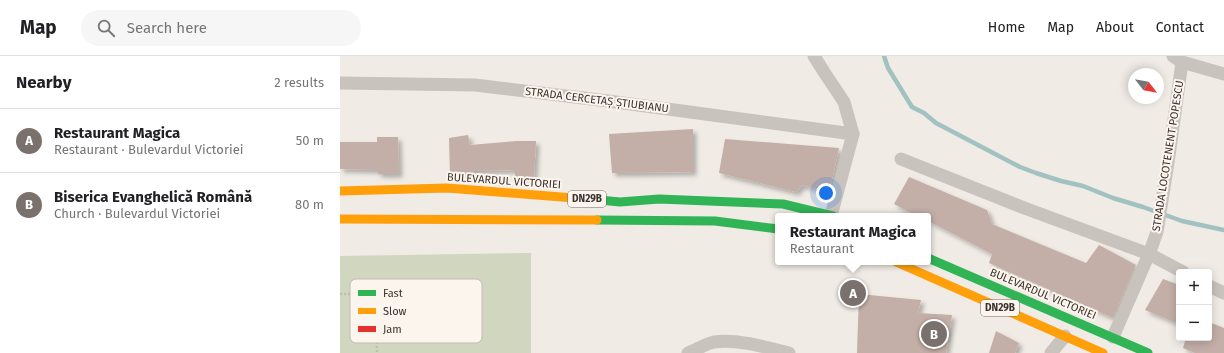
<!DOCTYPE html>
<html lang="en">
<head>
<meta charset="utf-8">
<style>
  :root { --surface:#fff; --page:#f6f6f6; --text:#202124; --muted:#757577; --line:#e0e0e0; --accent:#7a716c }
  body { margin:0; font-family:"Fira Sans",sans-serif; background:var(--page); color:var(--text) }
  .controls { position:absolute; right:12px; bottom:12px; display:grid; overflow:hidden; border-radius:4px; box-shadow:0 2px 10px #0003 }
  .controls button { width:36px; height:36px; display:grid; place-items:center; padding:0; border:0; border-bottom:1px solid var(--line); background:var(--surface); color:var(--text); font:20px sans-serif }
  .compass { position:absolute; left:788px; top:12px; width:36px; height:36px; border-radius:50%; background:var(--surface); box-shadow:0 2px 10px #0003; rotate:121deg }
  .you { position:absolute; left:486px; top:137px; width:14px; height:14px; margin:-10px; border:3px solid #fff; border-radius:50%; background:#1a73e8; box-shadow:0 0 0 6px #1a73e833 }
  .badge { display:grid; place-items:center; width:26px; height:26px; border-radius:50%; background:var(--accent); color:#fff; font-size:13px; font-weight:700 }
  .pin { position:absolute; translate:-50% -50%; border:2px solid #fff; box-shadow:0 1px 4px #0006 }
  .popup { position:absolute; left:435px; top:157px; width:156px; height:52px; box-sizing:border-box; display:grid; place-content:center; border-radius:4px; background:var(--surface); filter:drop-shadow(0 1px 3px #0005); font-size:13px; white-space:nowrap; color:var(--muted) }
  .popup b { font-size:15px; color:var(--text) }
  .popup::after { content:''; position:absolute; left:50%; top:100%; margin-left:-8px; border:8px solid transparent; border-top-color:var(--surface) }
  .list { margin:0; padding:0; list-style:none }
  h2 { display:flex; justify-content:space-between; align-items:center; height:52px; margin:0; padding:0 16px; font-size:17px }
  h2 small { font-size:13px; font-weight:400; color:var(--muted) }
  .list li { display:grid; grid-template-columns:26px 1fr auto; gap:12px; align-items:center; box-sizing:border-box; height:64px; padding:0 16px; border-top:1px solid var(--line) }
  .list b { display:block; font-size:15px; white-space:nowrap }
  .list p { margin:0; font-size:13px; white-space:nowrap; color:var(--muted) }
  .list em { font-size:13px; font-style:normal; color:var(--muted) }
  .icon { flex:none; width:22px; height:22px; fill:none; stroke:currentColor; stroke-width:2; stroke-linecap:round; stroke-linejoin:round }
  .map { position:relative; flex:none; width:884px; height:297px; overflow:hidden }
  header { display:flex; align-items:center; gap:24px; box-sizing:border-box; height:56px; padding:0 20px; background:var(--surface); border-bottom:1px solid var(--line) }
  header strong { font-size:19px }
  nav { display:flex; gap:22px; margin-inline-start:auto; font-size:14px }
  .search { width:280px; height:36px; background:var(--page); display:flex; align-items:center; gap:10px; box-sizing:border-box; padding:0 14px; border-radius:22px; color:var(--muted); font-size:15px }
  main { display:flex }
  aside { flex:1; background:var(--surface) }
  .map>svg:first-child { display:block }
  .green { fill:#d1d6bf }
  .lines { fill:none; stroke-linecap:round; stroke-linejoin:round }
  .stream { stroke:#a1c2c1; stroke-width:4.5 }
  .building { fill:#c3afa7; filter:url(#shadow) }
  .path { stroke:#c2bbb6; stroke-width:2.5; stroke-dasharray:2 2; stroke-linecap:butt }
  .street { stroke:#c9c3be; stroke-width:13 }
  .fast { stroke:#30b455; stroke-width:9 }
  .slow { stroke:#ff9f0a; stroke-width:9 }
  .labels { text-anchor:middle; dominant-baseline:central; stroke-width:4; stroke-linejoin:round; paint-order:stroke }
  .shield { fill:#fbf5ee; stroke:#756b66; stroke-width:1 }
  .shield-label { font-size:10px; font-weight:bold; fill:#3b302b }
  .street-label { font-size:11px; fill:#3b302b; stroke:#fbf5ee }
  .key { fill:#fbf5ee; stroke:#c1bab4; stroke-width:1 }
  .key-label { font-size:11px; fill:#3b302b }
</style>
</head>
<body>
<header>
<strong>Map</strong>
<div class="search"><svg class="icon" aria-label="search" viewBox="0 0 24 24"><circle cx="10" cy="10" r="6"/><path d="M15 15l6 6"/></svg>Search here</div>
<nav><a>Home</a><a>Map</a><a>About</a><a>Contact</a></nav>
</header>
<main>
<aside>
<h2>Nearby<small>2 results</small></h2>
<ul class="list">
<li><span class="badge">A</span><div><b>Restaurant Magica</b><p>Restaurant · Bulevardul Victoriei</p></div><em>50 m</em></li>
<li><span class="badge">B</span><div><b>Biserica Evanghelică Română</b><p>Church · Bulevardul Victoriei</p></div><em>80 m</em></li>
</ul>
</aside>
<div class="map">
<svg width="884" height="297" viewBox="0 0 884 297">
  <defs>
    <filter id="shadow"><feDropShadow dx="3.5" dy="3.5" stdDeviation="2" flood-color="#0004"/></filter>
  </defs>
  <rect width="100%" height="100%" fill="#f0ebe5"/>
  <!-- green -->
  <polygon class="green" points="191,197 191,297 0,297 0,200"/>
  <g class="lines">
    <!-- stream -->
    <polyline class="stream" points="544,0 548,12 572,51 584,57 596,67 680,111 696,117 721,125 743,130 773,142 803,151 842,165 884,174"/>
  </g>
  <!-- building -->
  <g class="building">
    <polygon points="353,73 353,116 272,117 269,78"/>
    <polygon points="128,79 130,89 176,85 196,85 194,121 175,124 175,114 134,115 134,119 110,120 109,82"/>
    <polygon points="37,81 58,81 59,118 38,118 38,114 0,113 0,86 37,86"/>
    <polygon points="385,83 499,92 489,137 462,129 456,136 379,117"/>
    <polygon points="569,121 647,154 652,168 746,207 759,189 796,209 773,262 649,207 652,198 588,165 588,160 577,160 554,148"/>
    <polygon points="823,223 839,229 839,268 805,254"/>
    <polygon points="519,238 581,244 578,257 612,259 606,297 517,297"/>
    <polygon points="869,266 884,272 884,297 855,297 843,292 846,282 869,282"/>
    <polygon points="656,275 679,287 675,297 649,297"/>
  </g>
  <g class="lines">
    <!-- path -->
    <g class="path">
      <polyline points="0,238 71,238"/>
      <polyline points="36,238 37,297"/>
    </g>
    <!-- street -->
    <g class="street">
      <polyline points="474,0 484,16 504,46 513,78 491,160"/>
      <polyline points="833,0 842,6 884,18"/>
      <polyline points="0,27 135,29 268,45 513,78"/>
      <polyline points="561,103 687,153 809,198 843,216"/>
      <polyline points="869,230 884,237"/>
      <polyline points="773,281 809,198 817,176 829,100 842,6"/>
      <path d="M348,297C356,294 365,288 374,286C399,283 425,291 449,297"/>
      <polyline points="711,297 725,280"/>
    </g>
    <!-- fast -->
    <g class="fast">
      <polyline points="259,144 280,146 319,143 443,148 493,160"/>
      <polyline points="257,164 375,165 438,173"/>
      <polyline points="588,202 808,297"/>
    </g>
    <!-- slow -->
    <g class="slow">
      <polyline points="0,135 107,132 259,144"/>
      <polyline points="0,163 257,164"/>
      <polyline points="556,206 763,297"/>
    </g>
  </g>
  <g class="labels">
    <!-- shield labels -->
    <g class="shield">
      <rect x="228" y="135" width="38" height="16" rx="3"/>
      <rect x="641" y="244" width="38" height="16" rx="3"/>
    </g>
    <g class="shield-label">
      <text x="247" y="143">DN29B</text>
      <text x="660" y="252">DN29B</text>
    </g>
    <!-- street labels -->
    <g class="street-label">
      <text transform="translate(257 44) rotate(7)">STRADA CERCETAȘ ȘTIUBIANU</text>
      <text transform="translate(828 100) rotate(-81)">STRADA LOCOTENENT POPESCU</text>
      <text transform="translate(164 125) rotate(4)">BULEVARDUL VICTORIEI</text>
      <text transform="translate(703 238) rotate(23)">BULEVARDUL VICTORIEI</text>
    </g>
  </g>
  <!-- legend -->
  <rect x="10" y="223" width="132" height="64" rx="6" class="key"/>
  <rect x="18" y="234" width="18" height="6" fill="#30b455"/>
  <rect x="18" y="252" width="18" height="6" fill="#ff9f0a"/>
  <rect x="18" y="270" width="18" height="6" fill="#e5322d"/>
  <g class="key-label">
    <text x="43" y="241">Fast</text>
    <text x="43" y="259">Slow</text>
    <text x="43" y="277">Jam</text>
  </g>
</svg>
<div class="controls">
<button>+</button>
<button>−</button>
</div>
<svg class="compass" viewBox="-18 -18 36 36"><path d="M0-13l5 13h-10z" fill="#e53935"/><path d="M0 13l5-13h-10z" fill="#757577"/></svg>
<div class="you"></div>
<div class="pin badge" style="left:513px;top:237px">A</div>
<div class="popup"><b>Restaurant Magica</b>Restaurant</div>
<div class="pin badge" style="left:594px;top:278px">B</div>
</div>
</main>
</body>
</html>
